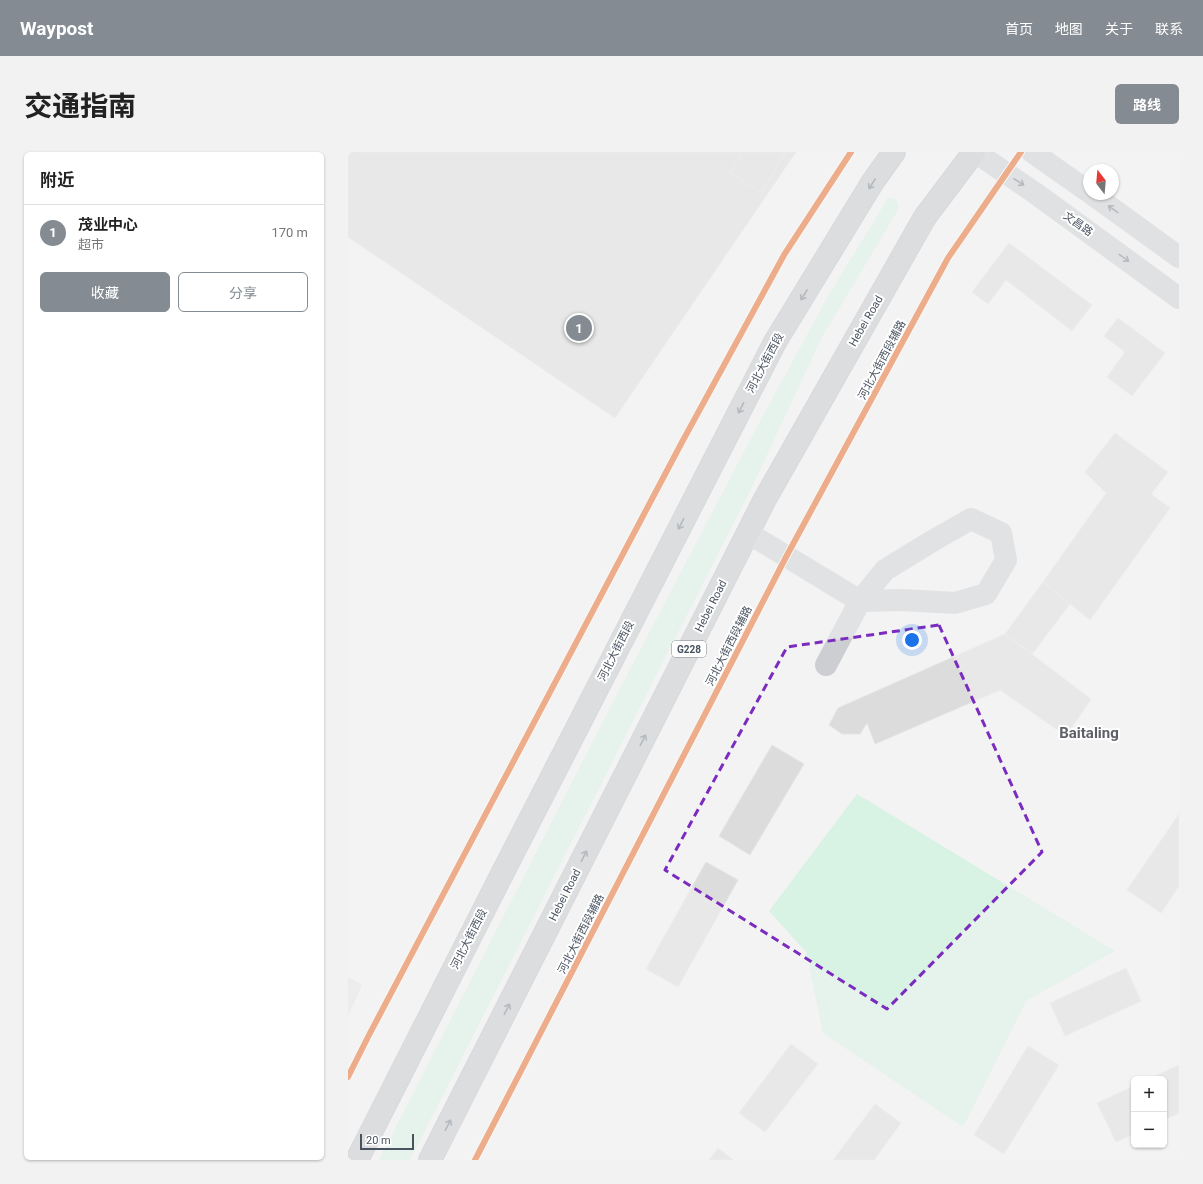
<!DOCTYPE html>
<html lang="zh">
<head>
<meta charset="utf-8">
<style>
  :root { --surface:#fff; --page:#f2f2f2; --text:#222; --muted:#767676; --line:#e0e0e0; --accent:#848b93 }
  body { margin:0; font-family:Roboto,"Noto Sans SC",sans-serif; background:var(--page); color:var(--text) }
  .controls { position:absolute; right:12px; bottom:12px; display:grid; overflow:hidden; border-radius:6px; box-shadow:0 1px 3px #0004 }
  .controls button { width:36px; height:36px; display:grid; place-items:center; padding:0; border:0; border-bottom:1px solid var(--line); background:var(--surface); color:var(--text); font:20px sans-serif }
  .compass { position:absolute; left:735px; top:12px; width:36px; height:36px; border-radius:50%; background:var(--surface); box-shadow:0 1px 3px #0004; rotate:344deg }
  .scale { position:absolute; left:12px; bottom:10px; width:54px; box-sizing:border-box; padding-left:4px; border:2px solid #495360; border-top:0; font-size:11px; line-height:14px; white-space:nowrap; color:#495360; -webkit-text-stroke:3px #fff; paint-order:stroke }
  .you { position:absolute; left:564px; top:488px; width:14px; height:14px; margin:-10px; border:3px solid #fff; border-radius:50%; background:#1a73e8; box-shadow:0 0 0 6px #1a73e833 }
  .badge { display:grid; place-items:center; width:26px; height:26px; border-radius:50%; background:var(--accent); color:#fff; font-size:13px; font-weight:700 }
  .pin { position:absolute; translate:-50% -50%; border:2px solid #fff; box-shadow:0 1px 4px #0006 }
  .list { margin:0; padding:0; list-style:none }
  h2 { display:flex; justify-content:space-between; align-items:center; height:52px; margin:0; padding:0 16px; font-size:17px }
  h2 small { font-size:13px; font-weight:400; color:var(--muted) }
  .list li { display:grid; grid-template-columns:26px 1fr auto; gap:12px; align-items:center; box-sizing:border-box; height:56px; padding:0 16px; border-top:1px solid var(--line) }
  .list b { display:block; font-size:15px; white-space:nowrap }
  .list p { margin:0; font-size:13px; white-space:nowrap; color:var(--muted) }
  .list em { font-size:13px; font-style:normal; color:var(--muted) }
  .actions { display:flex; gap:8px; padding:12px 16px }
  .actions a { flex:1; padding:9px 0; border:1px solid var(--accent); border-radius:6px; text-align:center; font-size:14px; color:var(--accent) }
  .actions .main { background:var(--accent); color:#fff }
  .map { position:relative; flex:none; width:831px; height:1008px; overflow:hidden; border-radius:6px }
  header { display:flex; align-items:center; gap:24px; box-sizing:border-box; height:56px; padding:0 20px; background:var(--accent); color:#fff }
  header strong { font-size:19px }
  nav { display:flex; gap:22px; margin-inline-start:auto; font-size:14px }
  .intro { display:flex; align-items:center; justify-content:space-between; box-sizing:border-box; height:96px; padding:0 24px }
  h1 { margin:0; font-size:28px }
  .button { padding:10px 18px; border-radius:6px; background:var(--accent); color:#fff; font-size:14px; font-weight:700 }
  main { display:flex; gap:24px; padding:0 24px }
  aside { flex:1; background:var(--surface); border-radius:6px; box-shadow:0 1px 3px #0004 }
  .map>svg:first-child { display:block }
  .education { fill:#e5e4e5 }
  .green { fill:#d8f2e4 }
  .building { fill:#dcdcdd; stroke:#e4e5e6 }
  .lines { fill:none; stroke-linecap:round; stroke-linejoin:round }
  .highway-casing { stroke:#b8bbc2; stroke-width:24 }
  .minor { stroke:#cdced1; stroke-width:22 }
  .major { stroke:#c8ccd0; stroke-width:22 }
  .highway { stroke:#bec3c8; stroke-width:22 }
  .cycleway-casing { stroke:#fff; stroke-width:8 }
  .cycleway { stroke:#e8590c; stroke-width:6 }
  .oneway { stroke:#6f7782 }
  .oneway2 { stroke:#6c757f }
  .marked { fill:none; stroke:#7b2cbf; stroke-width:3; stroke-dasharray:8 5; stroke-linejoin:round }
  .labels { text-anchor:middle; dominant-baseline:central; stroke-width:4; stroke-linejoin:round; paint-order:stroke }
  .shield { fill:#fff; stroke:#808790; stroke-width:1 }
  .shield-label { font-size:10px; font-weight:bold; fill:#495360 }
  .street-label { font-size:11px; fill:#495360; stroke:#fff }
  .district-label { font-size:15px; font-weight:bold; fill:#5e6167; stroke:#fff }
</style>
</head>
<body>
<header>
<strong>Waypost</strong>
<nav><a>首页</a><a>地图</a><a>关于</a><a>联系</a></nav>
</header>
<div class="intro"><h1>交通指南</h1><a class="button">路线</a></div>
<main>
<aside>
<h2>附近<small></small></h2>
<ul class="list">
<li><span class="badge">1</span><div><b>茂业中心</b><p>超市</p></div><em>170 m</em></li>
</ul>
<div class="actions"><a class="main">收藏</a><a>分享</a></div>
</aside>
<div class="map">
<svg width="831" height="1008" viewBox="0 0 831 1008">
  <rect width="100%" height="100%" fill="#f3f3f3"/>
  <!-- education -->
  <polygon class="education" points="0,825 14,833 0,864"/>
  <!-- green -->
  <g class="green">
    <polygon points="540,46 547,47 550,52 550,58 474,185 404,335 62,1008 31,1008 266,548 411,271 479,146"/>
    <polygon points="509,642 767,799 678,849 615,975 475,881 458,800 421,759"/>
  </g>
  <!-- building -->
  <g class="building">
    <polygon points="0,0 448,0 267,266 0,85"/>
    <polygon points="395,0 438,0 413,40 382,21"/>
    <polygon points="661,91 744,153 724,179 658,128 640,152 624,140"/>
    <polygon points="770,166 817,201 784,244 759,225 777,200 756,184"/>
    <polygon points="767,281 820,320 803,342 822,356 742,468 695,430 758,341 737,320"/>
    <polygon points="695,430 722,452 684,502 657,482"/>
    <polygon points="657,482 743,547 718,584 652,538 527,592 519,571 512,582 494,582 481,573 490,556"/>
    <polygon points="424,593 456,612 402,703 371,684"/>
    <polygon points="831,662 831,734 813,761 779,738"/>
    <polygon points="358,710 390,728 330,835 298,817"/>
    <polygon points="778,816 793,849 717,884 702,851"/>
    <polygon points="443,892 470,912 417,980 391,961"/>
    <polygon points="680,894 711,913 656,1002 626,983"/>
    <polygon points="831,913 831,961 816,968 816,927 801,927"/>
    <polygon points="786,934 786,982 768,990 749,951"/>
    <polygon points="527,952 553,971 526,1008 485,1008"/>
    <polygon points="370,996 385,1008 361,1008"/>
  </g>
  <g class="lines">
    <defs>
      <g id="highway">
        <polyline points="9,1008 152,726 427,190 524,31 546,0"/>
        <polyline points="82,1008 417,347 577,65 626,0"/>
      </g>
    </defs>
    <!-- highway casing -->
    <use href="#highway" class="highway-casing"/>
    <!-- minor -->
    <polyline class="minor" points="400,381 512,449 554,448 607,451 638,442 658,408 653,381 623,367 586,388 537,418 512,449 478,513"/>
    <!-- major -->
    <g class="major">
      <polyline points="627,0 687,41 831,146"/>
      <polyline points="684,0 741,40"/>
      <polyline points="744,42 831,105"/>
    </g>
    <!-- highway -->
    <use href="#highway" class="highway"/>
    <defs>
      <g id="cycleway">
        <polyline points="0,925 21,883 333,292 436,103 503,0"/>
        <polyline points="127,1008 438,405 600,106 673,0"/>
      </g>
    </defs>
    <!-- cycleway casing -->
    <use href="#cycleway" class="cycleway-casing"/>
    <!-- cycleway -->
    <use href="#cycleway" class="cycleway"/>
  </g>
  <!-- one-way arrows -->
  <defs><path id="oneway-shaft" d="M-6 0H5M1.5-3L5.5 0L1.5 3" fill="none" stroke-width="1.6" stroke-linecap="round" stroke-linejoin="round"/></defs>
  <g class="oneway">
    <use href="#oneway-shaft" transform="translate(671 30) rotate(33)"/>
    <use href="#oneway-shaft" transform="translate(765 57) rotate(-144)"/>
    <use href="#oneway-shaft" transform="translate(776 106) rotate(36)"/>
  </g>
  <g class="oneway2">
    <use href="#oneway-shaft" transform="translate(524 32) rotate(123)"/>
    <use href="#oneway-shaft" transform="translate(456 143) rotate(122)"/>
    <use href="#oneway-shaft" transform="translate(393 256) rotate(117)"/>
    <use href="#oneway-shaft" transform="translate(333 372) rotate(117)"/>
    <use href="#oneway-shaft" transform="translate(295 588) rotate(-63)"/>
    <use href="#oneway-shaft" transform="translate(236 704) rotate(-63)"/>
    <use href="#oneway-shaft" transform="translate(159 857) rotate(-63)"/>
    <use href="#oneway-shaft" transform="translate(100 973) rotate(-63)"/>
  </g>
  <!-- marked area -->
  <path d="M0 0H831V1008H0ZM591,473L694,700L539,857L317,718L439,495Z" fill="#f3f3f3" fill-opacity=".55" fill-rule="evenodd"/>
  <path class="marked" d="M591,473L694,700L539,857L317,718L439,495Z"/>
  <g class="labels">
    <!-- shield labels -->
    <rect class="shield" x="324" y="489" width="34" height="16" rx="3"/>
    <g class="shield-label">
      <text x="341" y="497">G228</text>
    </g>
    <!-- street labels -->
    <g class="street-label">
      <text transform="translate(730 72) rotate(36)">文昌路</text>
      <text transform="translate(518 169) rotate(-60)">Hebei Road</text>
      <text transform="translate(534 208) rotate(-62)">河北大街西段辅路</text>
      <text transform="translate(417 211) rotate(-62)">河北大街西段</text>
      <text transform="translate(363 454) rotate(-63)">Hebei Road</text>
      <text transform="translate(381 494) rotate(-63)">河北大街西段辅路</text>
      <text transform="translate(268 499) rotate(-63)">河北大街西段</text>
      <text transform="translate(217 743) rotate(-63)">Hebei Road</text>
      <text transform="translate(233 782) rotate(-63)">河北大街西段辅路</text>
      <text transform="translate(121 787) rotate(-63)">河北大街西段</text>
    </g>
    <!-- district labels -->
    <g class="district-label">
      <text x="741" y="581">Baitaling</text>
    </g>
  </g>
</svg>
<div class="controls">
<button>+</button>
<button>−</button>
</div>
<svg class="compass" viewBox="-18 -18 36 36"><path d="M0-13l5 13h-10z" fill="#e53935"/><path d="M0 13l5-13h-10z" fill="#767676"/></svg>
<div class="scale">20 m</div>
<div class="you"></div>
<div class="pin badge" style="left:231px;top:176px">1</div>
</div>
</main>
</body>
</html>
